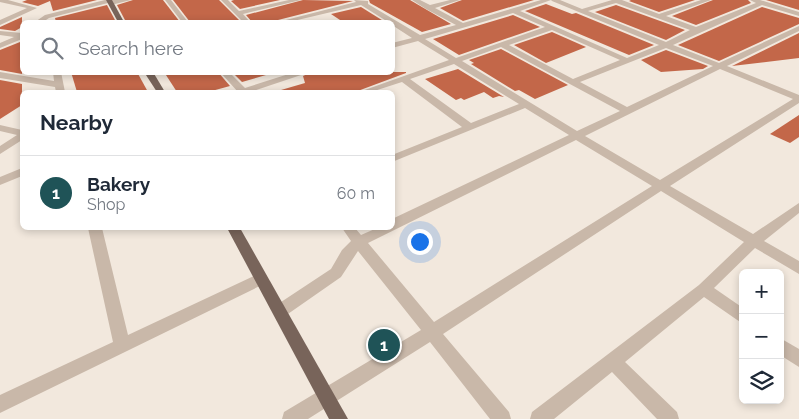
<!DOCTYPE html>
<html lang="en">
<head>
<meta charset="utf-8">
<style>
  :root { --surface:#fff; --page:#f6f6f7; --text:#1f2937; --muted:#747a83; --line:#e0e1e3; --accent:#1f5357 }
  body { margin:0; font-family:Raleway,sans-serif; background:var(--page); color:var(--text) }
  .controls { position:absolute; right:15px; bottom:15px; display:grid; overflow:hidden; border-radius:8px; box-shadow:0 2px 8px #0003 }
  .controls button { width:45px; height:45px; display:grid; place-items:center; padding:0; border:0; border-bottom:1px solid var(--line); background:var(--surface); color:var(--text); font:25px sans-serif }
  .you { position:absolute; left:419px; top:241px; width:18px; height:18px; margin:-12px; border:4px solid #fff; border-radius:50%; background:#1a73e8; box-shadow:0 0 0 8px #1a73e833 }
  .badge { display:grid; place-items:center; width:32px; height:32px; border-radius:50%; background:var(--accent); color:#fff; font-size:16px; font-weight:700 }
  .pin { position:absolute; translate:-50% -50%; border:2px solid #fff; box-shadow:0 1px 5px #0006 }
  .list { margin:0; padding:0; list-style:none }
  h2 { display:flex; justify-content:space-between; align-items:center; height:65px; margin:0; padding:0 20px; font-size:21px }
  h2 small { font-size:16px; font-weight:400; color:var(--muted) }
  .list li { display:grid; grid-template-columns:32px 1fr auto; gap:15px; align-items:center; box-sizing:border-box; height:75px; padding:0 20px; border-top:1px solid var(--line) }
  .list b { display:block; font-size:19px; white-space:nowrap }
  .list p { margin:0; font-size:16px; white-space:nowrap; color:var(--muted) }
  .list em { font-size:16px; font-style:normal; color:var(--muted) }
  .icon { flex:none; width:28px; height:28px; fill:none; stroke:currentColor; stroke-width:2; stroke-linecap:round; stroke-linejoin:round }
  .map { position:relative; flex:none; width:799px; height:419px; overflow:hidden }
  .search { position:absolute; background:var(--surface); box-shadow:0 2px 8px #0003; left:20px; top:20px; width:375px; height:55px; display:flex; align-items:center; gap:12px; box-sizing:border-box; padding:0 18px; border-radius:8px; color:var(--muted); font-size:19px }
  .panel { position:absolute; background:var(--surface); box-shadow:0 2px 8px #0003; left:20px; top:90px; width:375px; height:140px; border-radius:8px }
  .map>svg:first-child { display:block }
  .building { fill:#c36749 }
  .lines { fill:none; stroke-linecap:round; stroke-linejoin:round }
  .minor { fill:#c9b8a9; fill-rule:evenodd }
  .major { fill:#78645a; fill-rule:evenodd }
</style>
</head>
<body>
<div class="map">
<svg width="799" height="419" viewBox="0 0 799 419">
  <rect width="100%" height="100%" fill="#f2e8dd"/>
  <!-- building -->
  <g class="building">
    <polygon points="27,0 97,0 53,11 50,1 38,6 22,2"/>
    <polygon points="133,0 163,0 180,22 126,22 117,5"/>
    <polygon points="173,0 219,0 241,22 190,22"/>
    <polygon points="234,0 280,0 240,9 231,1"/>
    <polygon points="303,0 353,1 278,20 276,22 252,22 246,15"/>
    <polygon points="369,0 410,0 451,24 422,32 370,3"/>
    <polygon points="462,0 534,0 463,21 440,8"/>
    <polygon points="631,0 695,0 659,12 629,1"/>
    <polygon points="713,0 748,0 751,3 696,25 672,16"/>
    <polygon points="766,0 799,0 799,10"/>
    <polygon points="546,4 572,14 576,13 654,45 629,55 525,11"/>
    <polygon points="107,5 116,22 56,22 55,18"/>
    <polygon points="616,5 685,30 666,40 595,12"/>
    <polygon points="361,7 385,22 343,22 331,14"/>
    <polygon points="762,7 799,18 799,24 719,61 678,45"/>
    <polygon points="513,15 540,27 459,55 433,39"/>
    <polygon points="22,17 22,27 15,31 0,29 0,27"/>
    <polygon points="552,32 586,47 546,63 514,45"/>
    <polygon points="799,33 799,58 732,66"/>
    <polygon points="20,42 22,42 22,74 0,70 0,50"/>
    <polygon points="501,49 568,85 535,99 519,90 515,91 471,64 474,63 469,60"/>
    <polygon points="666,50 708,66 703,69 661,72 641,60"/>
    <polygon points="458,69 504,97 499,96 493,98 484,92 464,100 461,98 456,100 425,79"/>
    <polygon points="71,72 137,72 148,92 77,92"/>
    <polygon points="164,72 218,72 230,86 208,92 177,92"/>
    <polygon points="232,72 266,72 266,75 242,82"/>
    <polygon points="312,72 406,72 406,73 355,92 282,92 281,90 305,83 303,76"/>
    <polygon points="0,80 22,84 22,105 0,119"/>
    <polygon points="799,115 799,137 790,143 770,134"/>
  </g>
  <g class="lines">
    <!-- minor -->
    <g class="minor">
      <polygon points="0,0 8,0 37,8 0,25 0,20 27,8 0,2"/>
      <polygon points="105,0 131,0 111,5 108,3 49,18 43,22 35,22 45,15"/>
      <polygon points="165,0 171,0 188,22 182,22"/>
      <polygon points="221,0 228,0 239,11 289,0 301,0 243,14 250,22 243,22"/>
      <path d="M354,0L368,1V4L420,35L456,25L426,9L412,0H420L430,5L450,0H460L435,8L463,23L541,0H560L582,9L612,0H622L659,14L701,0H711L666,16L696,27L756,3L750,0H760L799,12V16L762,5L673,45L719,63L799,26V31L727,66L799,95V103L670,186L753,234L799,203V213L764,241L799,261V274L755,248L714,288L743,308V324L704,297L625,362L677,412L679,419H657L612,372L554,419H530L532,412L699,285L744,242L661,191L443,334L509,412L511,419H490L430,342L308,419H282L284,412L421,330L358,251L341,277L285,316L280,318L275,316L272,311L275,306L331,269L342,250L351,241L342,228H355L361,235L377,228H392V219L569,135L525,108L392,162V155L462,127L402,82L371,92H359L449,60L418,41L392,48V43L412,38L392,25V22H388L361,5L289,22H278L356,2ZM551,0L552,1L659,45L627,58L520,11ZM616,3L690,30L666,42L588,11ZM513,13L545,27L456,58L425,39ZM552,30L620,60L573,79L509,45ZM501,47L620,111L577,131L462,61ZM666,48L713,66L627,107L580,82ZM454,64L519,104L471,123L410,79ZM720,69L793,99L660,180L585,136ZM576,140L652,186L434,322L368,243Z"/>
      <polygon points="0,31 22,33 22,39 0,48 0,43 14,37 0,35"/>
      <polygon points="0,72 54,81 53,72 61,72 65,92 56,92 55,87 0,78"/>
      <polygon points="220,72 229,72 245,88 295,72 310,72 250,92 238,92"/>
      <polygon points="0,125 22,130 22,140 0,154 0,146 17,135 0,131"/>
      <polygon points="22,168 22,176 0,185 0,177"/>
      <polygon points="88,228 102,228 128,335 256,275 261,273 266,275 268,279 266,283 0,413 0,395 113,342"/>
      <polygon points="780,338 799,349 799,367 780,355"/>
    </g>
    <!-- major -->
    <g class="major">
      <polygon points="106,0 112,0 124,22 118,22"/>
      <polygon points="144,72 153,72 165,92 157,92"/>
      <polygon points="227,228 240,228 348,419 329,419"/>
    </g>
  </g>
</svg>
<div class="controls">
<button>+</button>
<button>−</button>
<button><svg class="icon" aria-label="layers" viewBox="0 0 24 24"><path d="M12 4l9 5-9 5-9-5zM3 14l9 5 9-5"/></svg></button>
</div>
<div class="you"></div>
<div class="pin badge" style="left:384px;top:345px">1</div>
<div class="search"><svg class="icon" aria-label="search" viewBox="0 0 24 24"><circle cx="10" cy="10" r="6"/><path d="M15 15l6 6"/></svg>Search here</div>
<section class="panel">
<h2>Nearby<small></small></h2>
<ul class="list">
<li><span class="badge">1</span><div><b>Bakery</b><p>Shop</p></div><em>60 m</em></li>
</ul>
</section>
</div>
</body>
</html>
